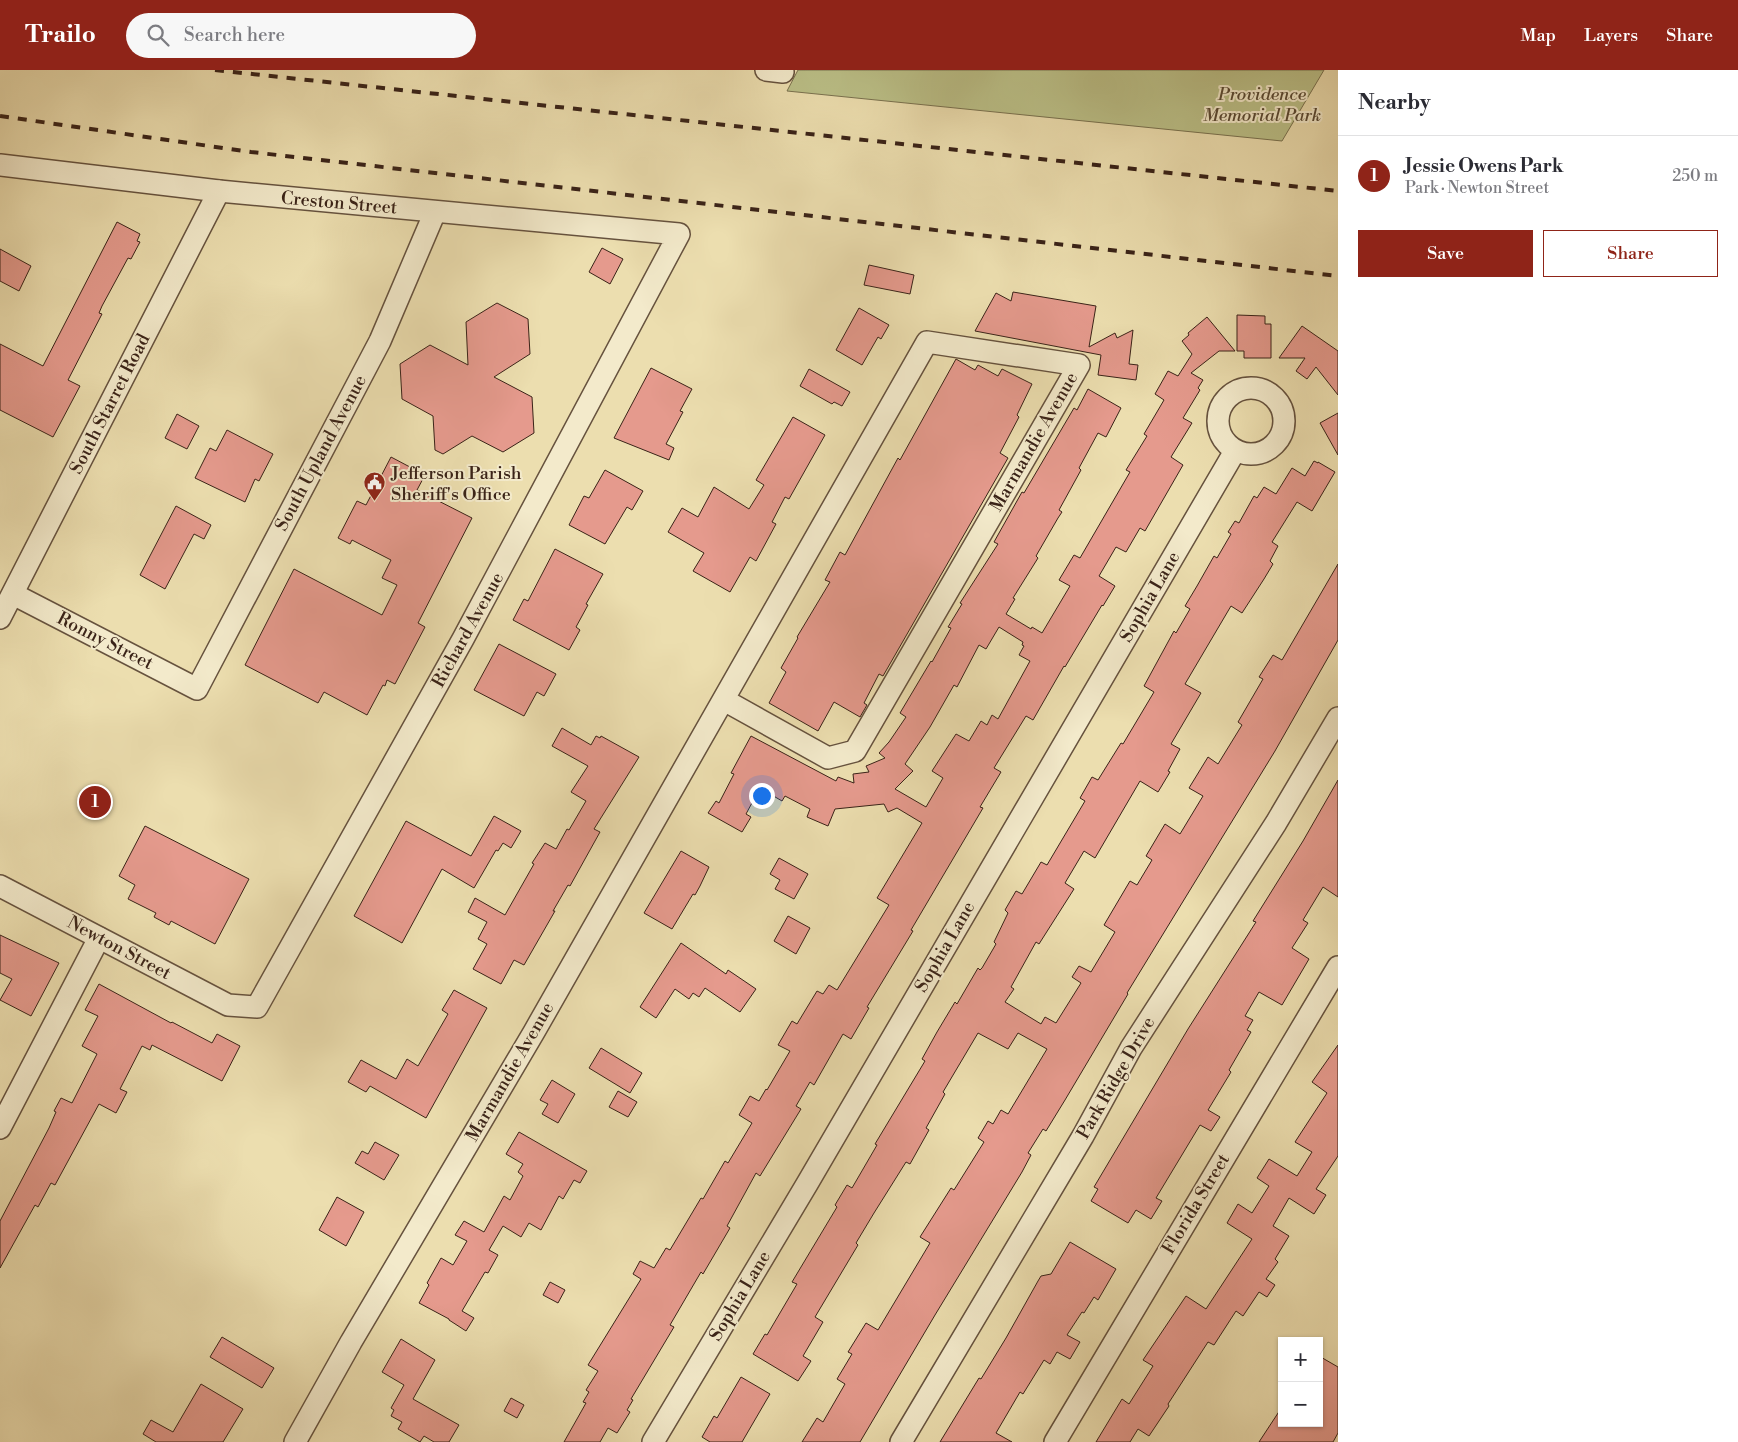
<!DOCTYPE html>
<html lang="en">
<head>
<meta charset="utf-8">
<style>
  :root { --surface:#fff; --page:#f7f7f7; --text:#2b2b33; --muted:#7c7c81; --line:#e1e1e2; --accent:#8f2418 }
  body { margin:0; font-family:"Libre Bodoni",serif; background:var(--page); color:var(--text) }
  .controls { position:absolute; right:15px; bottom:15px; display:grid; overflow:hidden; border-radius:0px; box-shadow:0 1px 4px #0004 }
  .controls button { width:45px; height:45px; display:grid; place-items:center; padding:0; border:0; border-bottom:1px solid var(--line); background:var(--surface); color:var(--text); font:25px sans-serif }
  .you { position:absolute; left:761px; top:725px; width:18px; height:18px; margin:-12px; border:4px solid #fff; border-radius:50%; background:#1a73e8; box-shadow:0 0 0 8px #1a73e833 }
  .badge { display:grid; place-items:center; width:32px; height:32px; border-radius:50%; background:var(--accent); color:#fff; font-size:16px; font-weight:700 }
  .pin { position:absolute; translate:-50% -50%; border:2px solid #fff; box-shadow:0 1px 5px #0006 }
  .list { margin:0; padding:0; list-style:none }
  h2 { display:flex; justify-content:space-between; align-items:center; height:65px; margin:0; padding:0 20px; font-size:21px }
  h2 small { font-size:16px; font-weight:400; color:var(--muted) }
  .list li { display:grid; grid-template-columns:32px 1fr auto; gap:15px; align-items:center; box-sizing:border-box; height:80px; padding:0 20px; border-top:1px solid var(--line) }
  .list b { display:block; font-size:19px; white-space:nowrap }
  .list p { margin:0; font-size:16px; white-space:nowrap; color:var(--muted) }
  .list em { font-size:16px; font-style:normal; color:var(--muted) }
  .actions { display:flex; gap:10px; padding:15px 20px }
  .actions a { flex:1; padding:11px 0; border:1px solid var(--accent); border-radius:0px; text-align:center; font-size:18px; color:var(--accent) }
  .actions .main { background:var(--accent); color:#fff }
  .icon { flex:none; width:28px; height:28px; fill:none; stroke:currentColor; stroke-width:2; stroke-linecap:round; stroke-linejoin:round }
  .map { position:relative; flex:none; width:1338px; height:1372px; overflow:hidden }
  header { display:flex; align-items:center; gap:30px; box-sizing:border-box; height:70px; padding:0 25px; background:var(--accent); color:#fff }
  header strong { font-size:24px }
  nav { display:flex; gap:28px; margin-inline-start:auto; font-size:18px }
  .search { width:350px; height:45px; background:var(--page); display:flex; align-items:center; gap:12px; box-sizing:border-box; padding:0 18px; border-radius:28px; color:var(--muted); font-size:19px }
  main { display:flex }
  aside { flex:1; background:var(--surface) }
  .map>svg:first-child { display:block }
  .green { fill:#bbc088; stroke:#7a7250 }
  .building { fill:#e59a8d; stroke:#3a2318; fill-rule:evenodd }
  .lines { fill:none; stroke-linecap:round; stroke-linejoin:round }
  .street-casing { stroke:#66523e; stroke-width:24 }
  .street { stroke:#f3eacb; stroke-width:21 }
  .rail { stroke:#3a2318; stroke-width:4; stroke-dasharray:9 9; stroke-linecap:butt }
  .labels { text-anchor:middle; dominant-baseline:central; stroke-width:4; stroke-linejoin:round; paint-order:stroke }
  .park-label { font-size:18px; font-style:italic; fill:#5a4a34; stroke:#f3eacb }
  .street-label { font-size:18px; fill:#3a2318; stroke:#f3eacb }
  .poi-label { font-size:18px; fill:#3a2318; stroke:#f3eacb; text-anchor:start }
</style>
</head>
<body>
<header>
<strong>Trailo</strong>
<div class="search"><svg class="icon" aria-label="search" viewBox="0 0 24 24"><circle cx="10" cy="10" r="6"/><path d="M15 15l6 6"/></svg>Search here</div>
<nav><a>Map</a><a>Layers</a><a>Share</a></nav>
</header>
<main>
<div class="map">
<svg width="1338" height="1372" viewBox="0 0 1338 1372">
  <rect width="100%" height="100%" fill="#ecdeaf"/>
  <filter id="stains"><feTurbulence type="fractalNoise" baseFrequency=".004" numOctaves="4"/><feColorMatrix values="0 0 0 0 .2 0 0 0 0 .09 0 0 0 0 .02 0 0 0 .5 -.17"/></filter>
  <radialGradient id="worn" r=".72"><stop offset=".6" stop-color="#630" stop-opacity="0"/><stop offset="1" stop-color="#630" stop-opacity=".3"/></radialGradient>
  <!-- green -->
  <polygon class="green" points="798,0 1324,0 1282,71 787,21"/>
  <!-- building -->
  <g class="building">
    <polygon points="117,152 140,164 137,171 140,172 131,189 128,188 102,236 99,243 102,244 68,310 80,316 53,367 0,340 0,274 43,296"/>
    <polygon points="602,178 623,189 610,214 589,202"/>
    <polygon points="0,179 31,196 19,221 0,211"/>
    <polygon points="869,195 914,205 910,224 864,215"/>
    <polygon points="1013,222 1096,236 1089,277 1115,263 1117,268 1133,260 1129,294 1138,295 1136,310 1098,305 1101,285 975,261 996,223 1011,231"/>
    <polygon points="497,233 528,249 530,284 494,307 532,327 534,363 503,382 472,366 443,384 435,380 433,346 402,329 400,294 430,275 468,295 466,252"/>
    <polygon points="859,238 889,255 881,269 878,267 862,295 836,280"/>
    <polygon points="1237,245 1265,246 1265,254 1271,254 1271,288 1244,288 1244,281 1237,281"/>
    <path d="M1207,247L1235,281H1219L1191,303L1203,310L1198,318L1200,320L1183,348L1192,353L1171,387L1183,395L1145,461L1140,458L1126,482L1116,477L1099,506L1115,516L1103,536L1102,535L1065,597L1064,596L1033,650L1026,646L994,698L1001,702L980,737L983,738L911,860L913,861L867,937L869,938L851,969L843,964L814,1015L810,1012L796,1036L801,1039L760,1106L756,1103L727,1156L730,1158L703,1204L701,1202L670,1255L674,1257L631,1329L633,1330L627,1340L630,1342L617,1363L608,1358L600,1372H564L586,1333L583,1332L589,1322L586,1320L598,1301L588,1295L641,1209L633,1204L640,1191L654,1198L666,1178L670,1180L701,1128L703,1129L725,1091L728,1093L752,1053L739,1045L750,1026L759,1031L766,1019L767,1020L790,981L778,975L792,951L797,954L817,921L823,924L829,915L837,920L889,835L877,828L922,753L897,738L888,742L884,734L835,739L828,756L807,747L810,739L785,726L782,731L760,718L746,744L751,747L742,762L708,743L716,731L719,733L734,704L731,703L751,666L836,711L838,707L854,713L853,704L869,702L866,696L885,688L879,683L889,672L906,647L900,643L931,591L932,592L951,558L948,557L962,534L960,533L998,474L994,472L1022,422L1024,423L1074,338L1077,340L1088,319L1121,338L1106,367L1098,363L1079,398L1081,400L1059,440L1062,442L1058,448L1036,486L1038,488L1013,528L1015,529L1006,544L1031,559L1032,557L1042,563L1070,516L1059,510L1074,485L1080,488L1130,402L1126,400L1147,366L1144,364L1164,330L1155,324L1168,301L1178,306L1192,284L1182,271L1189,265L1188,263ZM999,557L1023,572L1022,575L1024,576L1019,585L1030,591L998,649L992,645L987,655L981,651L969,671L956,664L932,701L943,708L926,737L895,719L913,701L905,694L930,657L954,615L957,617L979,575L986,579Z"/>
    <polygon points="1302,256 1338,281 1338,325 1316,297 1307,309 1296,301 1305,288 1279,288"/>
    <polygon points="956,289 975,300 978,295 998,306 1002,299 1032,314 1017,345 1019,347 1000,383 1008,388 883,606 879,604 864,633 867,635 860,647 834,632 818,661 769,633 786,602 781,598 798,568 797,567 830,512 825,510 840,482 845,485 898,388 900,390"/>
    <polygon points="651,298 692,319 680,341 683,342 666,374 674,378 669,390 614,368"/>
    <polygon points="809,299 850,322 842,336 834,332 832,334 800,316"/>
    <polygon points="1338,343 1338,385 1320,353"/>
    <polygon points="177,344 199,356 187,379 165,368"/>
    <polygon points="793,347 825,365 789,429 785,427 772,452 776,454 756,491 750,487 730,522 693,501 704,483 668,462 682,438 698,447 714,417 749,439 764,415 756,410"/>
    <polygon points="227,360 273,384 259,411 255,409 245,432 195,408 210,378 216,381"/>
    <polygon points="391,387 425,405 417,420 472,448 418,553 425,557 395,614 387,610 385,616 383,615 367,645 324,622 318,633 245,595 294,499 382,545 397,515 382,508 391,490 352,470 350,474 338,468 357,431 366,435"/>
    <polygon points="1314,391 1318,393 1318,392 1335,402 1312,441 1297,432 1272,472 1278,476 1270,491 1273,494 1264,509 1242,543 1231,536 1185,614 1201,623 1171,674 1180,679 1168,701 1170,702 1158,722 1140,711 1095,788 1084,781 1065,813 1074,819 1039,874 1036,872 1011,917 1014,919 1005,932 1041,954 1045,947 1056,953 1081,913 1072,907 1079,896 1091,902 1115,862 1104,855 1130,811 1137,815 1152,790 1146,786 1165,754 1180,764 1203,726 1189,718 1208,687 1218,694 1242,655 1238,652 1263,609 1259,607 1273,585 1282,590 1338,494 1338,570 1275,681 1127,923 1128,924 1065,1030 1046,1061 1043,1059 1028,1083 1031,1085 1022,1102 935,1245 860,1372 802,1372 817,1348 823,1352 845,1314 837,1309 852,1284 848,1282 866,1253 878,1260 930,1173 920,1167 951,1118 954,1120 984,1072 978,1068 988,1051 993,1054 1001,1040 1008,1044 1047,979 1018,963 1008,979 978,963 943,1022 945,1024 926,1058 929,1060 910,1094 906,1092 874,1143 856,1173 858,1175 815,1247 823,1252 803,1286 811,1291 798,1311 753,1284 765,1264 767,1265 797,1214 792,1212 837,1137 835,1135 847,1115 852,1118 877,1075 875,1074 925,991 922,989 937,962 955,932 957,934 978,898 980,900 982,898 996,874 994,872 1008,843 1005,840 1016,821 1022,824 1041,792 1047,795 1085,731 1080,728 1092,707 1098,710 1121,673 1123,674 1154,622 1144,616 1174,561 1176,563 1190,539 1185,536 1197,516 1214,486 1217,488 1231,464 1228,462 1235,451 1239,453 1254,426 1257,428 1264,417 1276,424 1292,398 1305,406"/>
    <polygon points="605,400 643,421 632,440 627,437 605,474 569,455 584,426 589,428"/>
    <polygon points="176,436 211,455 204,469 194,464 165,519 140,505"/>
    <polygon points="555,479 603,504 586,534 588,535 576,557 580,560 569,580 513,550 524,529 528,531"/>
    <polygon points="499,574 556,604 544,626 537,622 524,646 474,620"/>
    <polygon points="562,658 591,675 596,666 600,668 601,666 639,687 594,759 600,762 570,816 568,815 553,841 555,841 524,895 514,890 501,914 473,899 487,874 478,869 487,852 468,842 475,828 505,845 534,794 532,793 545,773 556,779 567,759 569,760 586,731 571,722 588,696 552,676"/>
    <polygon points="1338,710 1338,827 1323,817 1303,850 1308,853 1292,878 1309,889 1282,935 1259,922 1245,946 1253,950 1247,960 1251,962 1229,1000 1231,1002 1208,1040 1220,1047 1211,1061 1200,1055 1156,1128 1162,1131 1151,1149 1136,1140 1128,1153 1091,1131 1098,1119 1094,1117 1188,959 1256,852 1253,851 1303,771"/>
    <polygon points="494,746 521,761 511,778 503,773 498,781 496,780 474,818 442,799 402,873 354,846 406,751 471,786"/>
    <polygon points="145,756 249,809 215,874 171,851 169,855 154,847 156,843 128,829 135,815 119,806"/>
    <polygon points="681,781 709,797 700,816 695,825 693,824 672,859 644,843"/>
    <polygon points="779,788 808,804 794,829 775,819 780,810 770,804"/>
    <polygon points="788,846 810,858 796,884 774,871"/>
    <polygon points="0,865 59,893 31,946 0,930 12,909 0,903"/>
    <polygon points="681,873 726,904 728,900 756,919 740,942 705,918 699,927 693,923 689,929 675,919 656,948 640,937"/>
    <polygon points="99,914 171,953 172,952 212,973 217,964 240,976 222,1011 152,975 150,980 142,976 120,1019 127,1022 116,1043 99,1034 55,1115 51,1113 38,1137 35,1135 0,1198 0,1151 49,1058 56,1042 54,1041 61,1028 72,1033 97,984 82,976 98,946 85,940"/>
    <polygon points="454,920 487,938 426,1048 370,1016 366,1022 348,1012 361,990 396,1009 407,989 418,996 448,944 442,940"/>
    <polygon points="1338,975 1338,1086 1316,1119 1326,1125 1314,1144 1289,1128 1273,1156 1289,1166 1275,1189 1278,1192 1266,1209 1275,1215 1267,1227 1259,1222 1243,1246 1236,1241 1214,1275 1208,1272 1168,1334 1169,1336 1149,1366 1138,1359 1130,1372 1096,1372 1122,1329 1129,1334 1153,1296 1143,1290 1186,1226 1206,1239 1252,1169 1227,1153 1238,1134 1252,1143 1269,1116 1257,1108 1269,1089 1297,1106 1312,1082 1295,1072 1327,1023 1312,1012"/>
    <polygon points="601,978 642,1003 630,1023 589,998"/>
    <polygon points="552,1010 575,1024 558,1053 542,1044 548,1034 540,1030"/>
    <polygon points="618,1021 637,1032 628,1047 609,1037"/>
    <polygon points="519,1062 587,1101 580,1113 574,1110 563,1129 559,1126 541,1160 529,1153 521,1167 503,1156 489,1180 498,1185 488,1203 485,1202 462,1241 474,1248 466,1261 449,1250 449,1249 419,1233 429,1215 427,1213 441,1188 453,1195 467,1171 455,1165 464,1151 484,1162 504,1126 510,1130 523,1106 518,1102 523,1094 506,1084"/>
    <polygon points="375,1072 399,1085 384,1110 355,1093 362,1081 368,1084"/>
    <polygon points="337,1127 364,1142 346,1176 319,1160"/>
    <polygon points="1070,1172 1116,1199 1098,1230 1094,1227 1084,1243 1082,1242 1067,1265 1080,1272 1070,1289 1057,1282 1050,1294 1044,1290 1023,1324 1020,1322 996,1363 1012,1372 940,1372 979,1308 981,1309 1006,1268 1038,1211 1041,1206 1051,1204"/>
    <polygon points="550,1212 565,1220 558,1233 543,1225"/>
    <polygon points="222,1267 274,1298 262,1318 210,1287"/>
    <polygon points="401,1269 435,1290 413,1329 459,1355 449,1372 434,1372 424,1366 420,1372 398,1359 402,1352 391,1346 394,1340 391,1338 404,1315 382,1302"/>
    <polygon points="1319,1286 1338,1297 1338,1363 1333,1372 1259,1372 1282,1337 1282,1353 1319,1353"/>
    <polygon points="741,1307 770,1324 742,1372 710,1372 702,1367 714,1346 717,1348"/>
    <polygon points="201,1314 243,1339 223,1372 156,1372 143,1364 151,1350 173,1362"/>
    <polygon points="511,1328 524,1335 517,1348 504,1341"/>
  </g>
  <g class="lines">
    <defs>
      <g id="street">
        <polyline points="766,0 783,2"/>
        <polyline points="0,95 219,121 679,164 463,569 257,937 228,935 0,816"/>
        <circle cx="1251" cy="351" r="33"/>
        <polyline points="13,524 197,619 380,271 435,142"/>
        <polyline points="0,548 219,121"/>
        <polyline points="0,1058 99,868"/>
        <polyline points="295,1372 351,1272 534,962 927,272 1079,295 855,681 828,688 724,630"/>
        <polyline points="653,1372 807,1114 1235,381"/>
        <polyline points="901,1372 1083,1066 1131,978 1276,753 1338,648"/>
        <polyline points="1055,1372 1338,897"/>
      </g>
    </defs>
    <!-- street casing -->
    <use href="#street" class="street-casing"/>
    <!-- street -->
    <use href="#street" class="street"/>
    <!-- rail -->
    <g class="rail">
      <polyline points="215,0 1338,121"/>
      <polyline points="0,46 251,82 1338,206"/>
    </g>
  </g>
  <!-- icons -->
  <defs>
    <symbol id="civic-pin" viewBox="-11 -11 22 30"><path d="M0 17L-7.5 6A9.5 9.5 0 1 1 7.5 6Z" fill="#8f2418" stroke="#f3eacb"/><path d="M-.6-6.5H3V-4.5H.6V-3L4-1V1h2V6H-6V1h2V-1L-.6-3ZM-1.2 2.5V6h2.4V2.5Z" fill="#fff"/></symbol>
  </defs>
  <g fill-rule="evenodd">
    <use href="#civic-pin" x="362" y="400" width="25" height="34"/>
  </g>
  <g class="labels">
    <!-- park labels -->
    <g class="park-label">
      <text x="1262" y="24">Providence<tspan x="1262" dy="21">Memorial Park</tspan></text>
    </g>
    <!-- street labels -->
    <g class="street-label">
      <text transform="translate(339 133) rotate(5)">Creston Street</text>
      <text transform="translate(110 334) rotate(-63)">South Starret Road</text>
      <text transform="translate(1034 372) rotate(-60)">Marmandie Avenue</text>
      <text transform="translate(321 383) rotate(-62)">South Upland Avenue</text>
      <text transform="translate(1150 527) rotate(-60)">Sophia Lane</text>
      <text transform="translate(468 560) rotate(-61)">Richard Avenue</text>
      <text transform="translate(105 571) rotate(27)">Ronny Street</text>
      <text transform="translate(945 877) rotate(-60)">Sophia Lane</text>
      <text transform="translate(119 878) rotate(28)">Newton Street</text>
      <text transform="translate(510 1002) rotate(-60)">Marmandie Avenue</text>
      <text transform="translate(1116 1008) rotate(-60)">Park Ridge Drive</text>
      <text transform="translate(1196 1134) rotate(-59)">Florida Street</text>
      <text transform="translate(740 1226) rotate(-59)">Sophia Lane</text>
    </g>
    <!-- poi labels -->
    <g class="poi-label">
      <text x="391" y="403">Jefferson Parish<tspan x="391" dy="21">Sheriff's Office</tspan></text>
    </g>
  </g>
  <rect width="100%" height="100%" filter="url(#stains)"/>
  <rect width="100%" height="100%" fill="url(#worn)"/>
</svg>
<div class="controls">
<button>+</button>
<button>−</button>
</div>
<div class="you"></div>
<div class="pin badge" style="left:95px;top:732px">1</div>
</div>
<aside>
<h2>Nearby<small></small></h2>
<ul class="list">
<li><span class="badge">1</span><div><b>Jessie Owens Park</b><p>Park · Newton Street</p></div><em>250 m</em></li>
</ul>
<div class="actions"><a class="main">Save</a><a>Share</a></div>
</aside>
</main>
</body>
</html>
